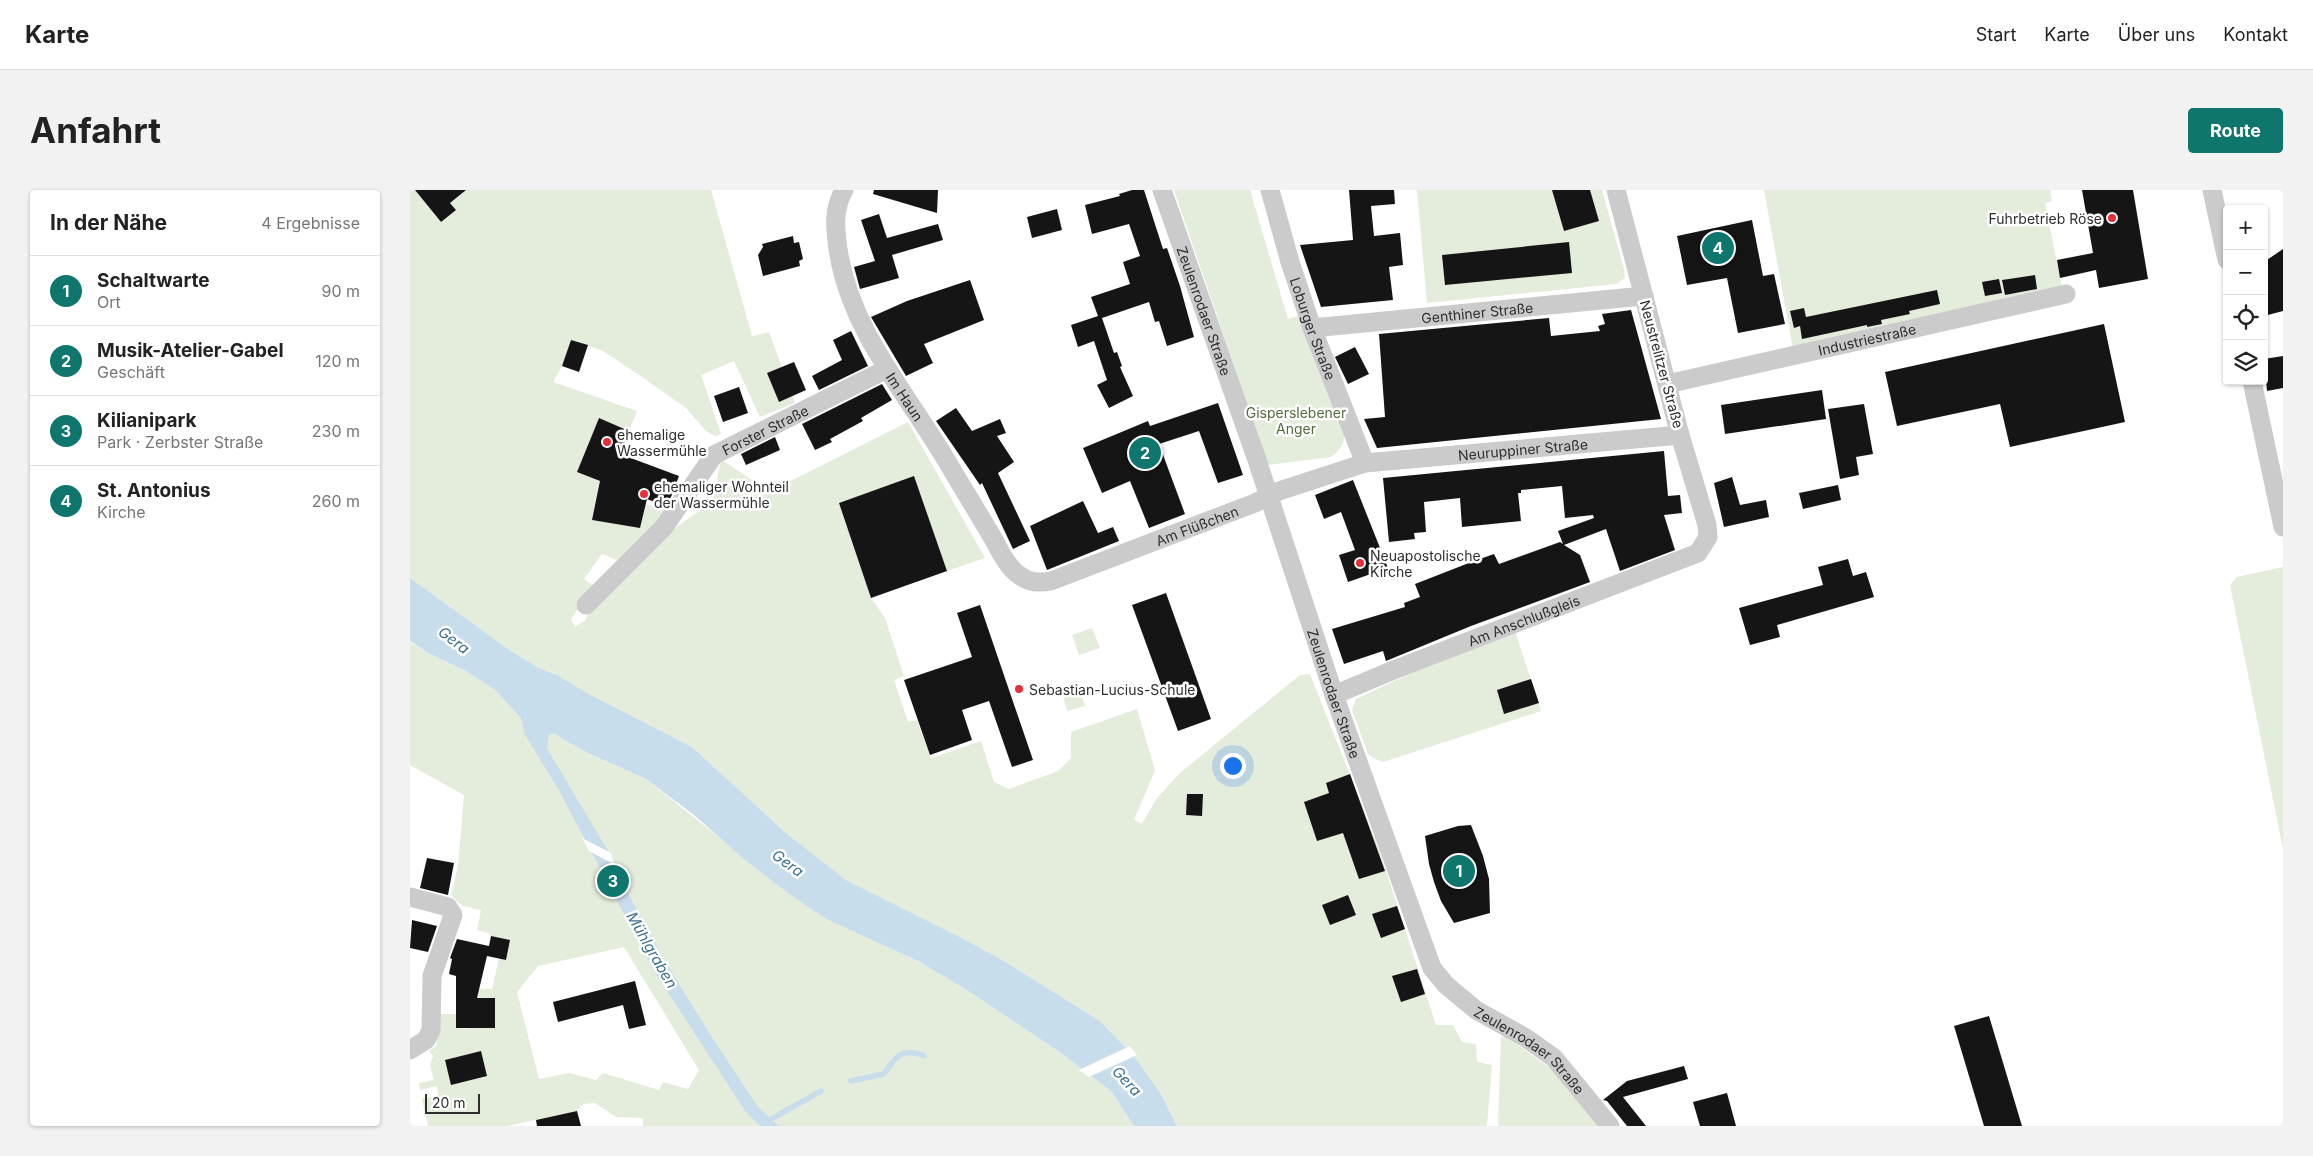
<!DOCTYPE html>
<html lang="de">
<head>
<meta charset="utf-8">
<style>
  :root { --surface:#fff; --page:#f2f2f2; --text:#222; --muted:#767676; --line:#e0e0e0; --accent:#0f766e }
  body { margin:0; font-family:Inter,sans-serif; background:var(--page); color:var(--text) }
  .controls { position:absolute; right:15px; top:15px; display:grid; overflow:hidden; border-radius:5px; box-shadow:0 1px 4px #0004 }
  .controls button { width:45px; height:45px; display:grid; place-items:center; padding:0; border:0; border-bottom:1px solid var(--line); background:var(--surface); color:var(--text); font:25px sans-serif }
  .scale { position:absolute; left:15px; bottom:12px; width:55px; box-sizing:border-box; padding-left:5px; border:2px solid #2e2e2e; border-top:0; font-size:14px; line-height:18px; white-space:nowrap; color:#2e2e2e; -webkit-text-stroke:4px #fff; paint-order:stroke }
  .you { position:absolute; left:822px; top:575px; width:18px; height:18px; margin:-12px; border:4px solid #fff; border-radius:50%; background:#1a73e8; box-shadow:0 0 0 8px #1a73e833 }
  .badge { display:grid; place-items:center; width:32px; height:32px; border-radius:50%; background:var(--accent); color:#fff; font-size:16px; font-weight:700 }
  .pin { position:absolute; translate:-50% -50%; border:2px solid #fff; box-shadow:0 1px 5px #0006 }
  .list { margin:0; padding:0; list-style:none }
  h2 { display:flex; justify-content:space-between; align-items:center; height:65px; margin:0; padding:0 20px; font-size:21px }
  h2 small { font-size:16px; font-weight:400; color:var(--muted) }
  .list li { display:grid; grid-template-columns:32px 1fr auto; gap:15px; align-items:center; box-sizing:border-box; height:70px; padding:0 20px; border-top:1px solid var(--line) }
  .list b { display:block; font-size:19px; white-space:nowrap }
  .list p { margin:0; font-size:16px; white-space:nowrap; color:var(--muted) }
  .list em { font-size:16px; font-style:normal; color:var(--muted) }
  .icon { flex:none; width:28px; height:28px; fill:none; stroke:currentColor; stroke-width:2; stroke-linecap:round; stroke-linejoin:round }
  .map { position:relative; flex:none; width:1873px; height:936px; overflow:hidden; border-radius:5px }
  header { display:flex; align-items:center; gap:30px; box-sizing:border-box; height:70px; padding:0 25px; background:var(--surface); border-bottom:1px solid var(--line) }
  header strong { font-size:24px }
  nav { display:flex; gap:28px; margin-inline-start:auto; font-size:18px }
  .intro { display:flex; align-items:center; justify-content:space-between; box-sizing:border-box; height:120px; padding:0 30px }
  h1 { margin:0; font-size:35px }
  .button { padding:12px 22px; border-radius:5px; background:var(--accent); color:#fff; font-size:18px; font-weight:700 }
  main { display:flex; gap:30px; padding:0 30px }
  aside { flex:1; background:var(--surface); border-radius:5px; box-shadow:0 1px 4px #0004 }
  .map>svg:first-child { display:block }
  .green { fill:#e4ecdc; fill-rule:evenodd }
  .water { fill:#c8ddec }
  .pier { fill:#fff }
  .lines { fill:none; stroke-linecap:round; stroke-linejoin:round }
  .stream { stroke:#c8ddec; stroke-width:5.5 }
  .building { fill:#151515 }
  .minor { stroke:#cbcbcb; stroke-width:19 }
  .poi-dot { fill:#e72e39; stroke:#fff; stroke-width:2 }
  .labels { text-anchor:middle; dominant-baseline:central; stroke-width:5; stroke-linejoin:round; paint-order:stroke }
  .poi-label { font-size:14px; fill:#2e2e2e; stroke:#fff; text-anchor:start }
  .street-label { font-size:14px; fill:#2e2e2e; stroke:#fff }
  .park-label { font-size:14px; fill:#516b3b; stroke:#fff }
  .water-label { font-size:15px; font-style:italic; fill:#3b6f91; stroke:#fff }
</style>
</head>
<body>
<header>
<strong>Karte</strong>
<nav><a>Start</a><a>Karte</a><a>Über uns</a><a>Kontakt</a></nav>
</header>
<div class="intro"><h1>Anfahrt</h1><a class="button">Route</a></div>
<main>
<aside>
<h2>In der Nähe<small>4 Ergebnisse</small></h2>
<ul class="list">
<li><span class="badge">1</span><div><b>Schaltwarte</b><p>Ort</p></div><em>90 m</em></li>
<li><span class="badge">2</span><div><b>Musik-Atelier-Gabel</b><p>Geschäft</p></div><em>120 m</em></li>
<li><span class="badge">3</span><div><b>Kilianipark</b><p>Park · Zerbster Straße</p></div><em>230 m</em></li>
<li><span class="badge">4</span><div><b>St. Antonius</b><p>Kirche</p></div><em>260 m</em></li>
</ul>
</aside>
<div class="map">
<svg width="1873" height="936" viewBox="0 0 1873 936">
  <rect width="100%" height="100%" fill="#fff"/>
  <!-- green -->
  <g class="green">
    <polygon points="0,0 5,0 31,32 46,20 40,13 56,0 301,0 342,146 359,142 385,213 350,227 324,171 291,185 311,244 305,246 296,241 276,218 232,187 193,161 161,150 152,176 143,192 227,221 219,241 189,228 167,282 197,294 186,312 182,330 230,338 236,314 257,322 207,370 192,364 174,389 184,396 161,429 165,437 176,430 178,421 262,340 298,315 305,301 311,269 359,302 498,232 575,368 537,381 504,287 429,313 461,408 475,428 494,486 484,490 498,532 507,530 521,568 571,551 584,592 599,599 648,581 661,568 661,542 727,519 745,580 724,630 732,634 747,608 770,583 890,485 900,484 968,656 1026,835 1043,835 1052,852 1066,854 1067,872 1082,875 1077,936 767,936 751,904 724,866 690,831 594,771 548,746 436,690 376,643 282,557 179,504 147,485 129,478 101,461 0,388"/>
    <path d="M764,0H840L878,129L888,126L935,241C934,253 931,260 921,267L858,275Z"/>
    <polygon points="1007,0 1192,0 1214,79 1215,88 1206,94 1017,113"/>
    <polygon points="1354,0 1640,0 1642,11 1635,13 1653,102 1383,159"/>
    <polygon points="1873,377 1873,659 1820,395 1827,387"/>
    <polygon points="682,438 690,458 669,465 662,445"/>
    <polygon points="1104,438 1131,521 973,572 963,568 958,564 942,520 946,509 1065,453"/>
    <path d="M0,452L18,463L56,481L85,500L111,528L114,543H145L154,550L180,564L236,589L385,708L416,729L510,772L563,804L648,861L701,901L724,936H233V928L206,927L185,913L173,914L167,921L97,936H18L12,909L28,905L27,896L10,900L9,893L24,890L20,875L23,866L19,861L26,856L30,824H46V838L58,839V833H73V838H85V808L46,807V798L82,799L89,768L79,743L67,740L71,720L53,716L41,706L48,676L54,605L0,575ZM214,757L289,880L278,899L253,892L249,900L193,883L186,890L159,883L129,889L107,802L128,776Z"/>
    <polygon points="670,500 675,516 657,521 653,505"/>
    <polygon points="1097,845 1101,850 1144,881 1189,936 1088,936 1091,847"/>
  </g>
  <!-- water -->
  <polygon class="water" points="0,388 101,461 129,478 147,485 179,504 282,557 376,643 436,690 548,746 594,771 690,831 724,866 751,904 767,936 724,936 701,901 648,861 563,804 510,772 416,729 382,706 334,669 284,625 236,589 180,564 154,550 145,543 139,545 137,558 198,661 202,674 256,773 298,841 348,917 369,936 350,936 336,922 245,783 151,604 114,543 111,528 85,500 56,481 18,463 0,451"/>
  <!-- pier -->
  <g class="pier">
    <polygon points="172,648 201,663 205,675 179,661"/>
    <polygon points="720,856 727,865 679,887 669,880"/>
  </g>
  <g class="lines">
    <!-- stream -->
    <g class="stream">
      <path d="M441,891L474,884C486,866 492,857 514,866"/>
      <polyline points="356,932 411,901"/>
    </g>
  </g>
  <!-- building -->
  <g class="building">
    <polygon points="5,0 56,0 40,13 46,20 31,32"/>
    <polygon points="464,0 528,0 527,23 463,4"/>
    <polygon points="722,0 734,0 753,59 757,58 770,96 784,147 757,156 749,131 745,132 739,112 692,128 704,163 707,162 712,176 710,177 723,206 699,218 687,195 697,190 684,151 668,157 661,135 688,126 681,107 720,94 713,72 730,66 719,34 682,44 675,15 710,6 709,4"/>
    <polygon points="939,0 984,0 985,14 961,16 964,46 990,43 993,75 979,77 983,110 911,117 890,55 943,50"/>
    <polygon points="1142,0 1180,0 1189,31 1154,41"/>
    <polygon points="1672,0 1723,0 1738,89 1689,98 1686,80 1650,88 1647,70 1683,63"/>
    <polygon points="647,19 652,40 622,48 617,27"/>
    <polygon points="469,24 477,48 528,34 533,50 482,65 489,88 450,99 444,77 465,71 451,30"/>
    <polygon points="1342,30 1353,86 1364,84 1375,134 1328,143 1317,88 1277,95 1267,46"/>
    <polygon points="383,46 384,53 389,52 393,69 389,71 390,76 353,86 348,65 353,57 352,54"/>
    <polygon points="1159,52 1162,83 1035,95 1032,65"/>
    <polygon points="1873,59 1873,121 1854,126 1854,72"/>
    <polygon points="1625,85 1627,99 1595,105 1592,90"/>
    <polygon points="1589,89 1592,103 1575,106 1572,92"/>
    <polygon points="560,90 574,130 514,154 523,173 496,186 461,127 497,111"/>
    <polygon points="1527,100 1530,114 1499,121 1500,124 1471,130 1472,134 1457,137 1457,135 1392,149 1390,136 1384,138 1380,121 1394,118 1396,127"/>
    <polygon points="1221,120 1251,229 967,258 954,229 975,227 969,144 1139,128 1141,146 1190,141 1188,136 1195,134 1192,124"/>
    <polygon points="1694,134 1715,232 1600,257 1590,214 1487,236 1475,182"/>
    <polygon points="441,141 458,176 409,200 402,186 432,170 423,150"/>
    <polygon points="161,150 178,155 169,182 152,176"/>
    <polygon points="945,157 959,184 938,194 925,167"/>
    <polygon points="1873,166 1873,198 1857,201 1854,169"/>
    <polygon points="384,172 396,200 369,212 357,183"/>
    <polygon points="472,194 482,210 451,228 453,231 420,249 422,252 405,260 392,234"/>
    <polygon points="329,197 338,223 313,232 304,206"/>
    <polygon points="1412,200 1416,229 1315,244 1311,215"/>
    <polygon points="808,213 833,285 808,293 789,241 749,254 775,324 739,338 720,291 692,303 673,258 738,231 740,236"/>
    <polygon points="1454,214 1463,264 1446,267 1449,285 1430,289 1418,219"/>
    <polygon points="546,218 562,241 590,229 596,243 587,246 604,272 588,283 620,351 603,359 572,293 570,295 526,231"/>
    <polygon points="189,228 219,241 210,264 269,286 261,307 255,316 237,309 230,338 182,330 190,291 167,282"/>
    <polygon points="365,247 370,260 336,275 331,264"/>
    <polygon points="1254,261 1258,306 1270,305 1272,323 1254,325 1265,360 1210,381 1196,339 1154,355 1170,365 1180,392 1061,436 976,471 973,461 934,474 922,439 995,417 994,413 1010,407 1005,394 1064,371 1084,364 1089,374 1150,352 1153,354 1148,341 1184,328 1183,325 1155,328 1152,296 1111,300 1111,303 1108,303 1111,331 1052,337 1050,308 1014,312 1016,342 1004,343 1005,349 979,352 973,288"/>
    <polygon points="504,286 537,381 461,408 429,313"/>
    <polygon points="1322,287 1330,315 1356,310 1359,327 1314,337 1304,293"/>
    <polygon points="943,290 978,378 938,392 929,365 945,360 931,322 914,329 905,305"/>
    <polygon points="1428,295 1431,310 1393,319 1389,303"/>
    <polygon points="673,311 688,343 703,337 709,351 637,380 620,336"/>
    <polygon points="1438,369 1443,386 1456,382 1464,407 1367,435 1370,447 1340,455 1329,418 1413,395 1408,377"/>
    <polygon points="756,403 801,529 768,541 722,415"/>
    <polygon points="570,415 623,570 602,577 579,511 552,520 562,550 520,565 494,490 562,467 547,423"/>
    <polygon points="1121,489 1129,513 1094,524 1087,500"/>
    <polygon points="940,584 975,681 949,689 933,643 907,651 894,612 919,603 916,593"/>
    <polygon points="777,604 793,604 792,626 776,625"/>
    <polygon points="1061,635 1073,666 1079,689 1080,723 1044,733 1031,711 1024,692 1019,674 1015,646 1048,636"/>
    <polygon points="17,668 44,673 38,705 10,698"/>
    <polygon points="938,705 946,725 920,735 912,715"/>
    <polygon points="987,716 995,739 971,748 962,724"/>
    <polygon points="2,730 27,736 18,762 0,758"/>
    <polygon points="81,746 100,750 96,770 77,766 67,808 85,808 85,838 46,838 46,786 39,784 42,769 40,768 47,749 79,756"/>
    <polygon points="1007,779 1015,804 991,812 982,786"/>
    <polygon points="225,791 236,835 219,839 213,815 148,832 143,812"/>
    <polygon points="1579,826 1612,936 1574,936 1544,836"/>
    <polygon points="71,861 77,886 41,895 35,870"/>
    <polygon points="1274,876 1278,889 1213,907 1236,936 1217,936 1197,911 1193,910 1217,891"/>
    <polygon points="1317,903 1326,936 1290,936 1283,912"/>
    <polygon points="167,921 171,936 127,936 126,930"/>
  </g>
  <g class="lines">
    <!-- minor -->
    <g class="minor">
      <path id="s1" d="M434,0C423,20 425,37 428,59C440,141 497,203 538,273C552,297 567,321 581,345C589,358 596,376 609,385C619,393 629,393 641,391L845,313L869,301L955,273L1270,245"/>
      <path id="s2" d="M752,0L847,270L924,505L1022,778L1036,795L1066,820L1116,848L1144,868L1200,936"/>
      <path id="s3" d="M860,0L880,72L902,138L955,273"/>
      <polyline points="1802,0 1817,70"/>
      <path id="s4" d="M902,138L1234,106"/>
      <polyline points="1842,191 1873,337"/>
      <path id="s5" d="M1257,194L1656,104"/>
      <path id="s6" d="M176,415L254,337L304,265L477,179"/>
      <path id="s7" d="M924,505L986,479L1288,363L1298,347L1297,335L1270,245L1206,0"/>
      <polyline points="0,707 38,717 43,725 22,786 21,840 16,850 0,860"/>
    </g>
  </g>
  <!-- markers -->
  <g class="poi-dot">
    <circle cx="1702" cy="28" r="5"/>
    <circle cx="197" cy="252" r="5"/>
    <circle cx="234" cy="304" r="5"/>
    <circle cx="950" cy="373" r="5"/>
    <circle cx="609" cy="499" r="5"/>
  </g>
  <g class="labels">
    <!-- poi labels -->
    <g class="poi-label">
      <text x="1692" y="28" text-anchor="end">Fuhrbetrieb Röse</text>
      <text x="207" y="244">ehemalige<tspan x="207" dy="16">Wassermühle</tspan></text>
      <text x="244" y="296">ehemaliger Wohnteil<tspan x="244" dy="16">der Wassermühle</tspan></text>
      <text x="960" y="365">Neuapostolische<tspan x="960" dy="16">Kirche</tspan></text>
      <text x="619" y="499">Sebastian-Lucius-Schule</text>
    </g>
    <!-- street labels -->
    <g class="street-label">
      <text stroke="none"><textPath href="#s2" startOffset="128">Zeulenrodaer Straße</textPath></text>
      <text stroke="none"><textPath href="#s4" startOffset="166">Genthiner Straße</textPath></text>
      <text stroke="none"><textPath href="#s3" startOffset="145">Loburger Straße</textPath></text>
      <text stroke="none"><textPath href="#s5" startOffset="205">Industriestraße</textPath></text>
      <text transform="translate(1252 174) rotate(75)">Neustrelitzer Straße</text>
      <text stroke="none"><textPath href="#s1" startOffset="224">Im Haun</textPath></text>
      <text stroke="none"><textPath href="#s6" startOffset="255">Forster Straße</textPath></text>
      <text stroke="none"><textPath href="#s1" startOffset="964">Neuruppiner Straße</textPath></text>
      <text stroke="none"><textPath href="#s1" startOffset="626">Am Flüßchen</textPath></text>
      <text stroke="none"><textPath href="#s7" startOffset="204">Am Anschlußgleis</textPath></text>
      <text stroke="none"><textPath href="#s2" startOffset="532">Zeulenrodaer Straße</textPath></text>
      <text stroke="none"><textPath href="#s2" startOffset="952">Zeulenrodaer Straße</textPath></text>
    </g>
    <!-- park labels -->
    <g class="park-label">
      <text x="886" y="222">Gisperslebener<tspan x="886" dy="16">Anger</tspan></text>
    </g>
    <!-- water labels -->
    <g class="water-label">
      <text transform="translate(44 450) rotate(37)">Gera</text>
      <text transform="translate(378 673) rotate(36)">Gera</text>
      <text transform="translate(242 760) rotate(60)">Mühlgraben</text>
      <text transform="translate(717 891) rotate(47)">Gera</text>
    </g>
  </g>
</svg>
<div class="controls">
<button>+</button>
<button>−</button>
<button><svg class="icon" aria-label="locate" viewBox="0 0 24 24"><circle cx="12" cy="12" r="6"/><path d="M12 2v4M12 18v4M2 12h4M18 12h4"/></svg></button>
<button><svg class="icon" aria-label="layers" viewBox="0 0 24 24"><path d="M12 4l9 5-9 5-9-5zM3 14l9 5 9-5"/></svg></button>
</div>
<div class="scale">20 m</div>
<div class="you"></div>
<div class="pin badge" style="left:1049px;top:681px">1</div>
<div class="pin badge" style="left:735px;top:263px">2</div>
<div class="pin badge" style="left:203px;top:691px">3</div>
<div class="pin badge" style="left:1308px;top:58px">4</div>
</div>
</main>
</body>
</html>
